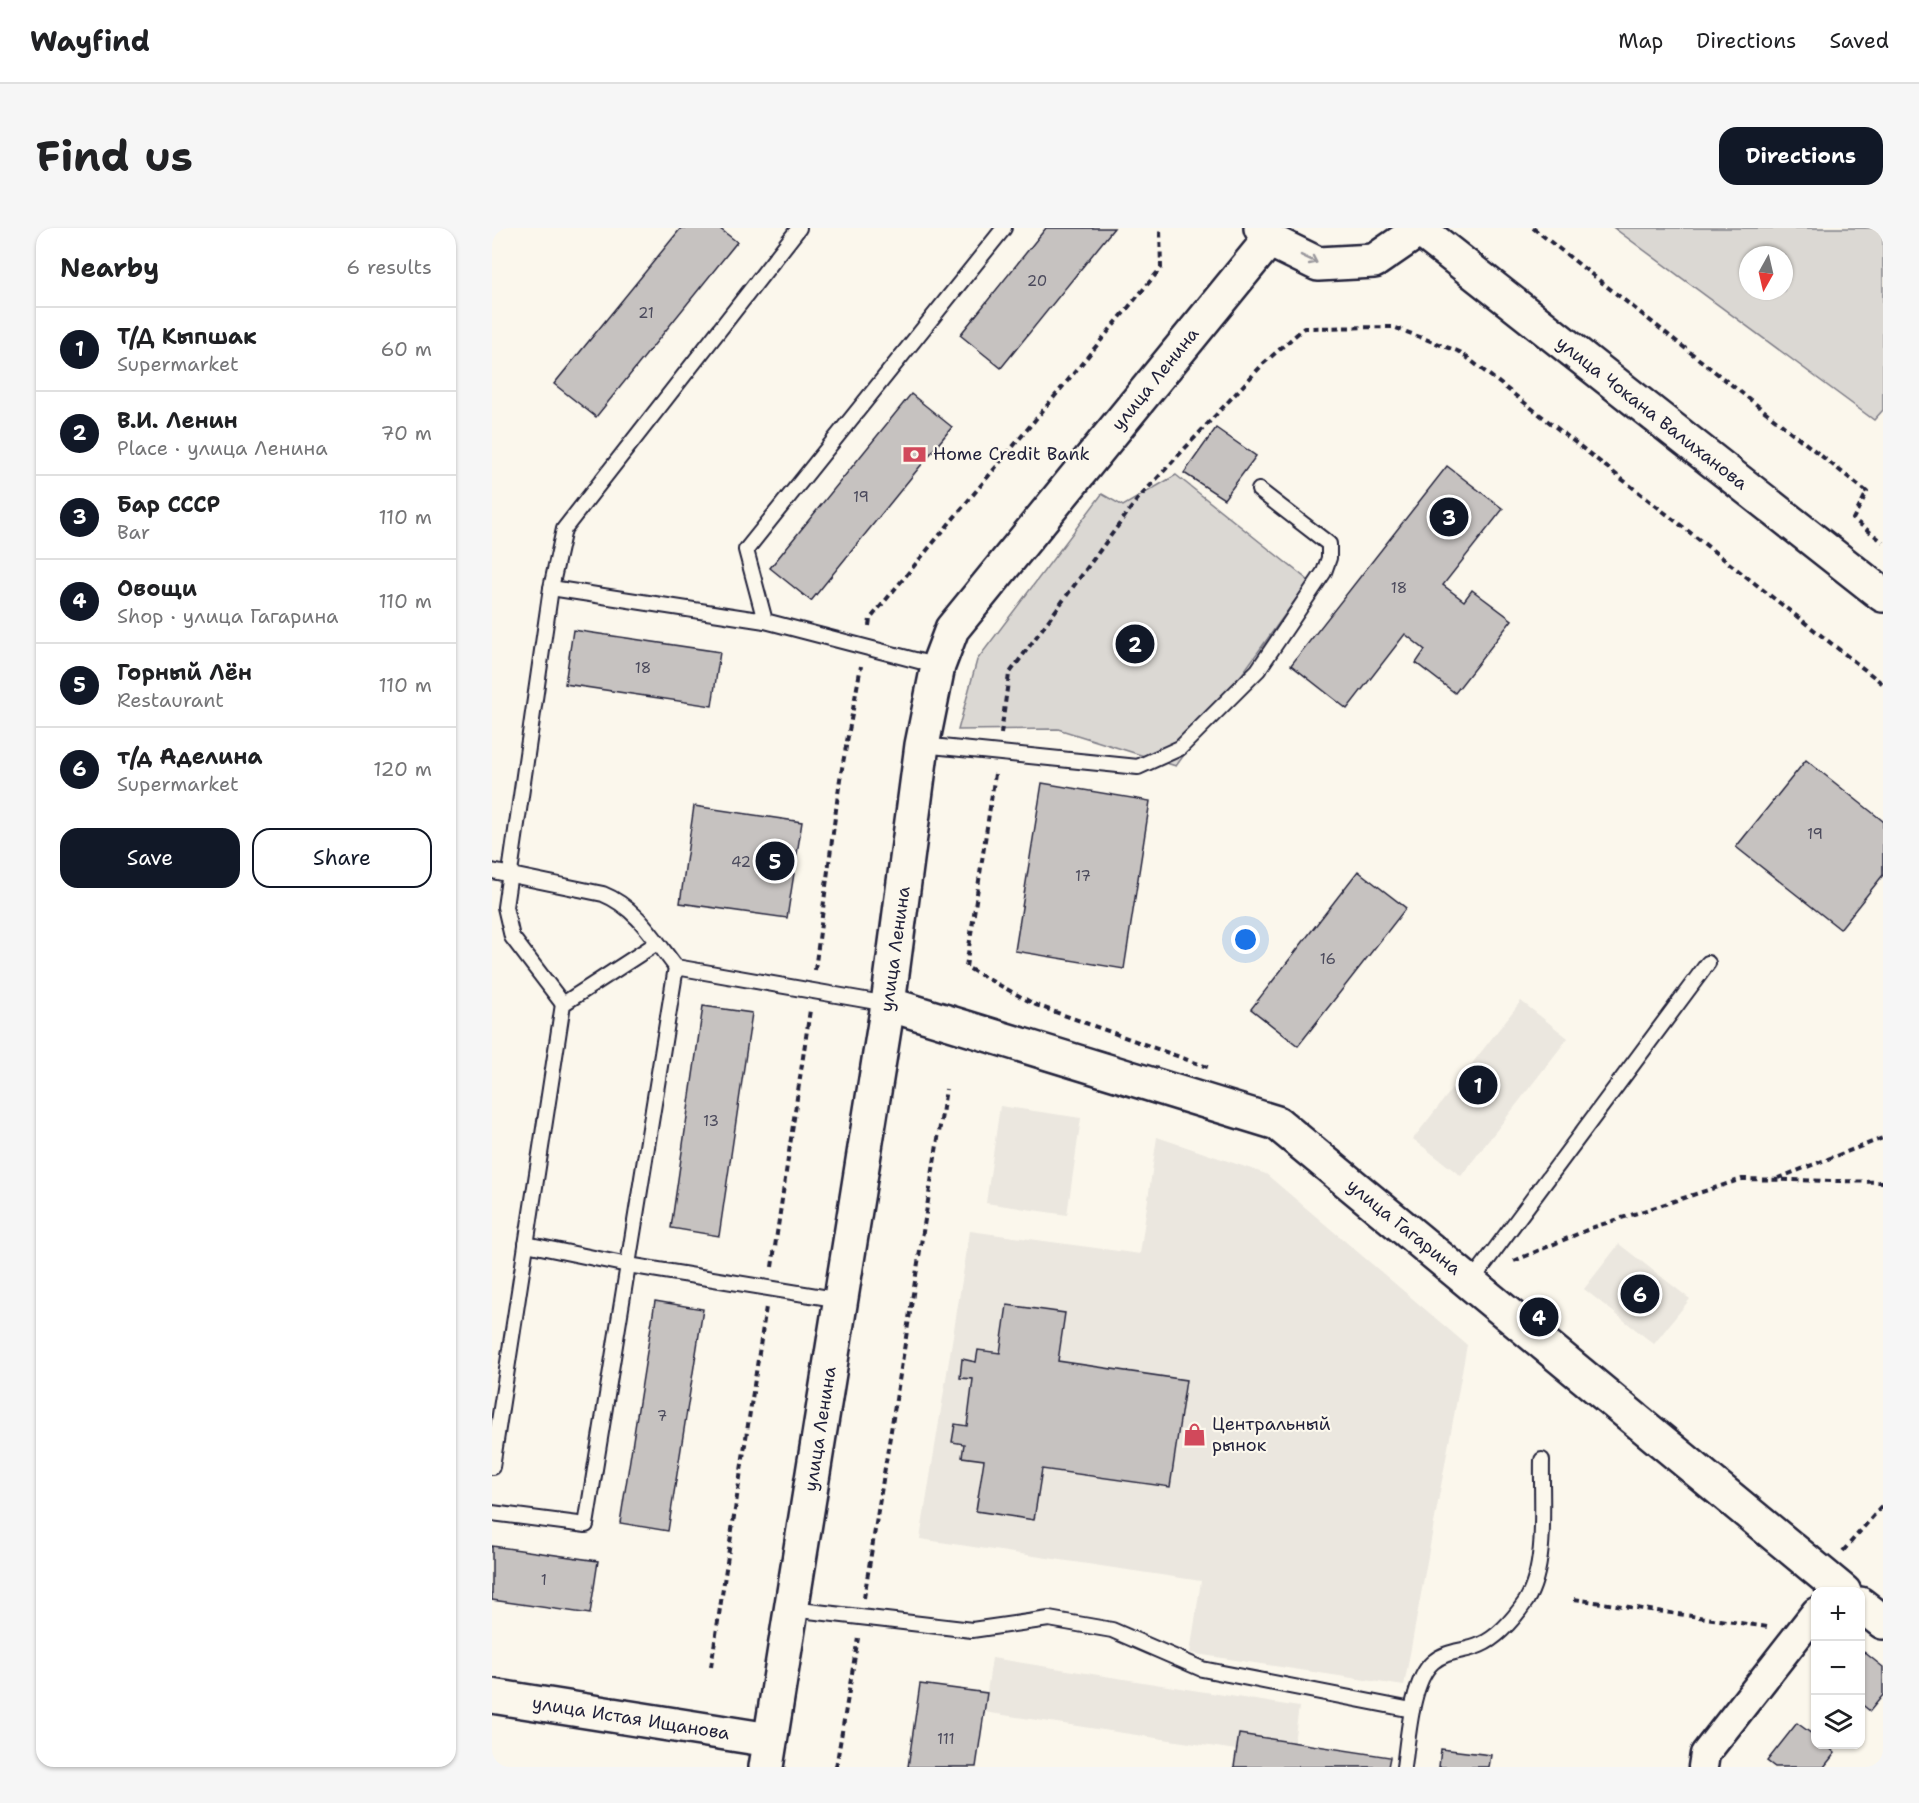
<!DOCTYPE html>
<html lang="en">
<head>
<meta charset="utf-8">
<style>
  :root { --surface:#fff; --page:#f6f6f6; --text:#202124; --muted:#757577; --line:#e0e0e0; --accent:#111827 }
  body { margin:0; font-family:"Shantell Sans",sans-serif; background:var(--page); color:var(--text) }
  .controls { position:absolute; right:18px; bottom:18px; display:grid; overflow:hidden; border-radius:12px; box-shadow:0 2px 4px #0004 }
  .controls button { width:54px; height:54px; display:grid; place-items:center; padding:0; border:0; border-bottom:2px solid var(--line); background:var(--surface); color:var(--text); font:30px sans-serif }
  .compass { position:absolute; left:1247px; top:18px; width:54px; height:54px; border-radius:50%; background:var(--surface); box-shadow:0 2px 4px #0004; rotate:188deg }
  .you { position:absolute; left:754px; top:712px; width:21px; height:21px; margin:-15px; border:4px solid #fff; border-radius:50%; background:#1a73e8; box-shadow:0 0 0 9px #1a73e833 }
  .badge { display:grid; place-items:center; width:39px; height:39px; border-radius:50%; background:var(--accent); color:#fff; font-size:20px; font-weight:700 }
  .pin { position:absolute; translate:-50% -50%; border:3px solid #fff; box-shadow:0 2px 6px #0006 }
  .list { margin:0; padding:0; list-style:none }
  h2 { display:flex; justify-content:space-between; align-items:center; height:78px; margin:0; padding:0 24px; font-size:26px }
  h2 small { font-size:20px; font-weight:400; color:var(--muted) }
  .list li { display:grid; grid-template-columns:39px 1fr auto; gap:18px; align-items:center; box-sizing:border-box; height:84px; padding:0 24px; border-top:2px solid var(--line) }
  .list b { display:block; font-size:22px; white-space:nowrap }
  .list p { margin:0; font-size:20px; white-space:nowrap; color:var(--muted) }
  .list em { font-size:20px; font-style:normal; color:var(--muted) }
  .actions { display:flex; gap:12px; padding:18px 24px }
  .actions a { flex:1; padding:14px 0; border:2px solid var(--accent); border-radius:18px; text-align:center; font-size:21px; color:var(--accent) }
  .actions .main { background:var(--accent); color:#fff }
  .icon { flex:none; width:33px; height:33px; fill:none; stroke:currentColor; stroke-width:2; stroke-linecap:round; stroke-linejoin:round }
  .map { position:relative; flex:none; width:1391px; height:1539px; overflow:hidden; border-radius:18px }
  header { display:flex; align-items:center; gap:36px; box-sizing:border-box; height:84px; padding:0 30px; background:var(--surface); border-bottom:2px solid var(--line) }
  header strong { font-size:28px }
  nav { display:flex; gap:33px; margin-inline-start:auto; font-size:21px }
  .intro { display:flex; align-items:center; justify-content:space-between; box-sizing:border-box; height:144px; padding:0 36px }
  h1 { margin:0; font-size:42px }
  .button { padding:15px 27px; border-radius:18px; background:var(--accent); color:#fff; font-size:21px; font-weight:700 }
  main { display:flex; gap:36px; padding:0 36px }
  aside { flex:1; background:var(--surface); border-radius:18px; box-shadow:0 2px 4px #0004 }
  .map>svg:first-child { display:block }
  .built { fill:#ebe7df }
  .green { fill:#dbd8d3; stroke:#7e7d87; stroke-width:1.5; fill-rule:evenodd }
  .building { fill:#c6c2c0; stroke:#22223b; stroke-width:1.5 }
  .lines { fill:none; stroke-linecap:round; stroke-linejoin:round }
  .lane-casing { stroke:#22223b; stroke-width:18 }
  .street-casing { stroke:#22223b; stroke-width:33 }
  .secondary-casing { stroke:#22223b; stroke-width:38 }
  .path { stroke:#22223b; stroke-width:4; stroke-dasharray:6 4.5; stroke-linecap:butt }
  .lane { stroke:#fbf7ec; stroke-width:14 }
  .street { stroke:#fbf7ec; stroke-width:28 }
  .secondary { stroke:#fbf7ec; stroke-width:33 }
  .oneway { stroke:#99979c }
  .labels { text-anchor:middle; dominant-baseline:central; stroke-width:4.5; stroke-linejoin:round; paint-order:stroke }
  .number-label { font-size:15px; fill:#4b4a5c }
  .street-label { font-size:18px; fill:#22223b; stroke:#fbf7ec }
  .poi-label { font-size:18px; fill:#22223b; stroke:#fbf7ec; text-anchor:start }
</style>
</head>
<body>
<header>
<strong>Wayfind</strong>
<nav><a>Map</a><a>Directions</a><a>Saved</a></nav>
</header>
<div class="intro"><h1>Find us</h1><a class="button">Directions</a></div>
<main>
<aside>
<h2>Nearby<small>6 results</small></h2>
<ul class="list">
<li><span class="badge">1</span><div><b>Т/Д Кыпшак</b><p>Supermarket</p></div><em>60 m</em></li>
<li><span class="badge">2</span><div><b>В.И. Ленин</b><p>Place · улица Ленина</p></div><em>70 m</em></li>
<li><span class="badge">3</span><div><b>Бар СССР</b><p>Bar</p></div><em>110 m</em></li>
<li><span class="badge">4</span><div><b>Овощи</b><p>Shop · улица Гагарина</p></div><em>110 m</em></li>
<li><span class="badge">5</span><div><b>Горный Лён</b><p>Restaurant</p></div><em>110 m</em></li>
<li><span class="badge">6</span><div><b>т/д Аделина</b><p>Supermarket</p></div><em>120 m</em></li>
</ul>
<div class="actions"><a class="main">Save</a><a>Share</a></div>
</aside>
<div class="map">
<svg width="1391" height="1539" viewBox="0 0 1391 1539">
  <rect width="100%" height="100%" fill="#fbf7ec"/>
  <filter id="ink" filterUnits="userSpaceOnUse"><feTurbulence type="fractalNoise" baseFrequency=".0167" numOctaves="2"/><feDisplacementMap in="SourceGraphic" scale="12" xChannelSelector="R" yChannelSelector="G"/><feConvolveMatrix kernelMatrix="1 2 1 2 8 2 1 2 1" color-interpolation-filters="sRGB"/></filter>
  <g filter="url(#ink)">
    <!-- built -->
    <g class="built">
      <polygon points="1029,773 1076,810 969,948 921,911"/>
      <polygon points="508,878 589,890 575,987 494,975"/>
      <polygon points="665,909 774,946 975,1117 912,1458 698,1425 709,1353 428,1311 478,1003 648,1026"/>
      <polygon points="1127,1016 1198,1071 1162,1116 1092,1061"/>
      <polygon points="500,1430 807,1479 802,1514 747,1506 744,1522 492,1484"/>
    </g>
    <!-- green -->
    <g class="green">
      <path d="M1122,0H1391V182L1382,192ZM1256,27H1292V63H1256Z"/>
      <polygon points="684,247 817,353 684,538 566,501 466,502 485,432 610,266 631,278"/>
    </g>
    <!-- building -->
    <g class="building">
      <polygon points="189,0 227,0 245,14 104,189 62,156"/>
      <polygon points="554,0 622,0 509,140 468,107"/>
      <polygon points="419,166 460,199 319,373 278,340"/>
      <polygon points="724,200 764,228 732,271 692,245"/>
      <polygon points="955,238 1011,281 951,357 972,373 980,362 1020,392 963,465 924,435 933,422 913,406 855,481 799,437"/>
      <polygon points="81,402 228,424 220,478 73,456"/>
      <polygon points="1314,532 1391,593 1391,647 1348,701 1244,619"/>
      <polygon points="550,555 658,573 632,741 523,723"/>
      <polygon points="202,578 310,594 295,690 188,675"/>
      <polygon points="866,643 914,680 806,818 759,781"/>
      <polygon points="211,778 260,785 227,1008 179,1000"/>
      <polygon points="163,1073 211,1081 176,1303 128,1295"/>
      <polygon points="515,1077 573,1085 566,1133 694,1152 678,1259 550,1241 542,1292 484,1283 492,1232 470,1229 472,1216 460,1214 463,1196 475,1198 481,1151 468,1150 470,1131 484,1134 486,1122 508,1125"/>
      <polygon points="0,1318 106,1333 98,1386 0,1372"/>
      <polygon points="1372,1424 1391,1439 1391,1467 1378,1483 1368,1475 1368,1428"/>
      <polygon points="428,1456 495,1465 484,1539 416,1539"/>
      <polygon points="1305,1495 1324,1509 1324,1516 1333,1516 1343,1525 1332,1539 1283,1539 1275,1533"/>
      <polygon points="747,1506 898,1529 896,1539 742,1539"/>
      <polygon points="949,1521 999,1527 997,1539 947,1539"/>
    </g>
    <g class="lines">
      <defs>
        <g id="lane">
          <polyline points="59,360 273,393"/>
          <polyline points="446,438 273,393 254,322 512,0"/>
          <polyline points="430,517 646,539 688,520 766,442 832,344 837,330 837,316 767,262"/>
          <path d="M0,643L111,666C144,679 163,712 184,739L396,776"/>
          <polyline points="71,776 20,709 13,679 59,360 72,301 307,0"/>
          <polyline points="34,1016 136,1037 349,1072"/>
          <polyline points="979,1054 1216,735"/>
          <polyline points="0,1239 71,776 165,715"/>
          <polyline points="0,1285 94,1297 184,739"/>
          <polyline points="299,1381 480,1402 557,1391 620,1402 710,1441 920,1482"/>
          <path d="M912,1539C916,1512 919,1453 941,1434C955,1422 972,1424 988,1417C1007,1409 1023,1389 1034,1373C1056,1338 1049,1273 1050,1232"/>
        </g>
        <polyline id="street" points="1211,1539 1213,1526 1324,1384"/>
        <g id="secondary">
          <polyline points="769,0 777,12 826,36 882,33 930,0"/>
          <polyline points="928,2 1391,367"/>
          <polyline points="396,776 785,895 1352,1364"/>
          <polyline points="1368,1376 1391,1394"/>
          <polyline points="0,1468 278,1512"/>
          <polyline points="274,1539 396,776 430,517 446,438 460,401 777,12"/>
        </g>
      </defs>
      <!-- lane casing -->
      <use href="#lane" class="lane-casing"/>
      <!-- street casing -->
      <use href="#street" class="street-casing"/>
      <!-- secondary casing -->
      <use href="#secondary" class="secondary-casing"/>
      <!-- path -->
      <g class="path">
        <polyline points="1041,0 1375,264 1361,291 1391,314"/>
        <polyline points="377,398 378,391 669,40 668,0"/>
        <polyline points="509,506 517,446 645,272 772,135 812,100 901,99 968,124 1391,456"/>
        <polyline points="503,546 474,739 544,777 718,840"/>
        <polyline points="323,742 348,551 369,438"/>
        <polyline points="1286,950 1391,910"/>
        <polyline points="1022,1033 1102,999 1250,951 1391,954"/>
        <polyline points="280,1039 318,782"/>
        <polyline points="1351,1323 1391,1277"/>
        <polyline points="372,1370 454,861"/>
        <polyline points="1082,1371 1276,1399"/>
        <polyline points="219,1439 274,1079"/>
        <polyline points="344,1539 366,1410"/>
      </g>
      <!-- lane -->
      <use href="#lane" class="lane"/>
      <!-- street -->
      <use href="#street" class="street"/>
      <!-- secondary -->
      <use href="#secondary" class="secondary"/>
    </g>
    <!-- one-way arrows -->
    <defs><path id="oneway-shaft" d="M-6 0H5M1.5-3L5.5 0L1.5 3" fill="none" stroke-width="1.6" stroke-linecap="round" stroke-linejoin="round" transform="scale(1.5)"/></defs>
    <use class="oneway" href="#oneway-shaft" transform="translate(817 31) rotate(26)"/>
  </g>
  <!-- icons -->
  <defs>
    <symbol id="bank-bare" viewBox="-9 -9 18 18"><path d="M-6-4H6V4H-6ZM0-2.3a2.3 2.3 0 1 0 0 4.6a2.3 2.3 0 1 0 0-4.6Z" fill="#d1495b" stroke="#fbf7ec" stroke-width="2.5" paint-order="stroke"/></symbol>
    <symbol id="shop-bare" viewBox="-9 -9 18 18"><path d="M-5-2.5h2.3a2.7 3.5 0 0 1 5.4 0H5L5.5 6h-11ZM-1.5-2.5h3a1.5 2.3 0 0 0-3 0Z" fill="#d1495b" stroke="#fbf7ec" stroke-width="2.5" paint-order="stroke"/></symbol>
  </defs>
  <g fill-rule="evenodd">
    <use href="#bank-bare" x="406" y="210" width="33" height="33"/>
    <use href="#shop-bare" x="686" y="1190" width="33" height="33"/>
  </g>
  <g class="labels">
    <!-- number labels -->
    <g class="number-label">
      <text x="545" y="53">20</text>
      <text x="154" y="85">21</text>
      <text x="369" y="269">19</text>
      <text x="907" y="360">18</text>
      <text x="151" y="440">18</text>
      <text x="1323" y="606">19</text>
      <text x="249" y="634">42</text>
      <text x="591" y="648">17</text>
      <text x="836" y="731">16</text>
      <text x="219" y="893">13</text>
      <text x="170" y="1188">7</text>
      <text x="52" y="1352">1</text>
      <text x="454" y="1511">111</text>
    </g>
    <!-- street labels -->
    <g class="street-label">
      <text transform="translate(663 151) rotate(-51)">улица Ленина</text>
      <text transform="translate(1160 185) rotate(38)">улица Чокана Валиханова</text>
      <text transform="translate(403 721) rotate(-82)">улица Ленина</text>
      <text transform="translate(912 999) rotate(39)">улица Гагарина</text>
      <text transform="translate(328 1201) rotate(-81)">улица Ленина</text>
      <text transform="translate(139 1490) rotate(9)">улица Истая Ищанова</text>
    </g>
    <!-- poi labels -->
    <g class="poi-label">
      <text x="441" y="226">Home Credit Bank</text>
      <text x="720" y="1196">Центральный<tspan x="720" dy="21">рынок</tspan></text>
    </g>
  </g>
</svg>
<div class="controls">
<button>+</button>
<button>−</button>
<button><svg class="icon" aria-label="layers" viewBox="0 0 24 24"><path d="M12 4l9 5-9 5-9-5zM3 14l9 5 9-5"/></svg></button>
</div>
<svg class="compass" viewBox="-18 -18 36 36"><path d="M0-13l5 13h-10z" fill="#e53935"/><path d="M0 13l5-13h-10z" fill="#757577"/></svg>
<div class="you"></div>
<div class="pin badge" style="left:986px;top:857px">1</div>
<div class="pin badge" style="left:643px;top:416px">2</div>
<div class="pin badge" style="left:957px;top:289px">3</div>
<div class="pin badge" style="left:1047px;top:1089px">4</div>
<div class="pin badge" style="left:283px;top:633px">5</div>
<div class="pin badge" style="left:1148px;top:1066px">6</div>
</div>
</main>
</body>
</html>
